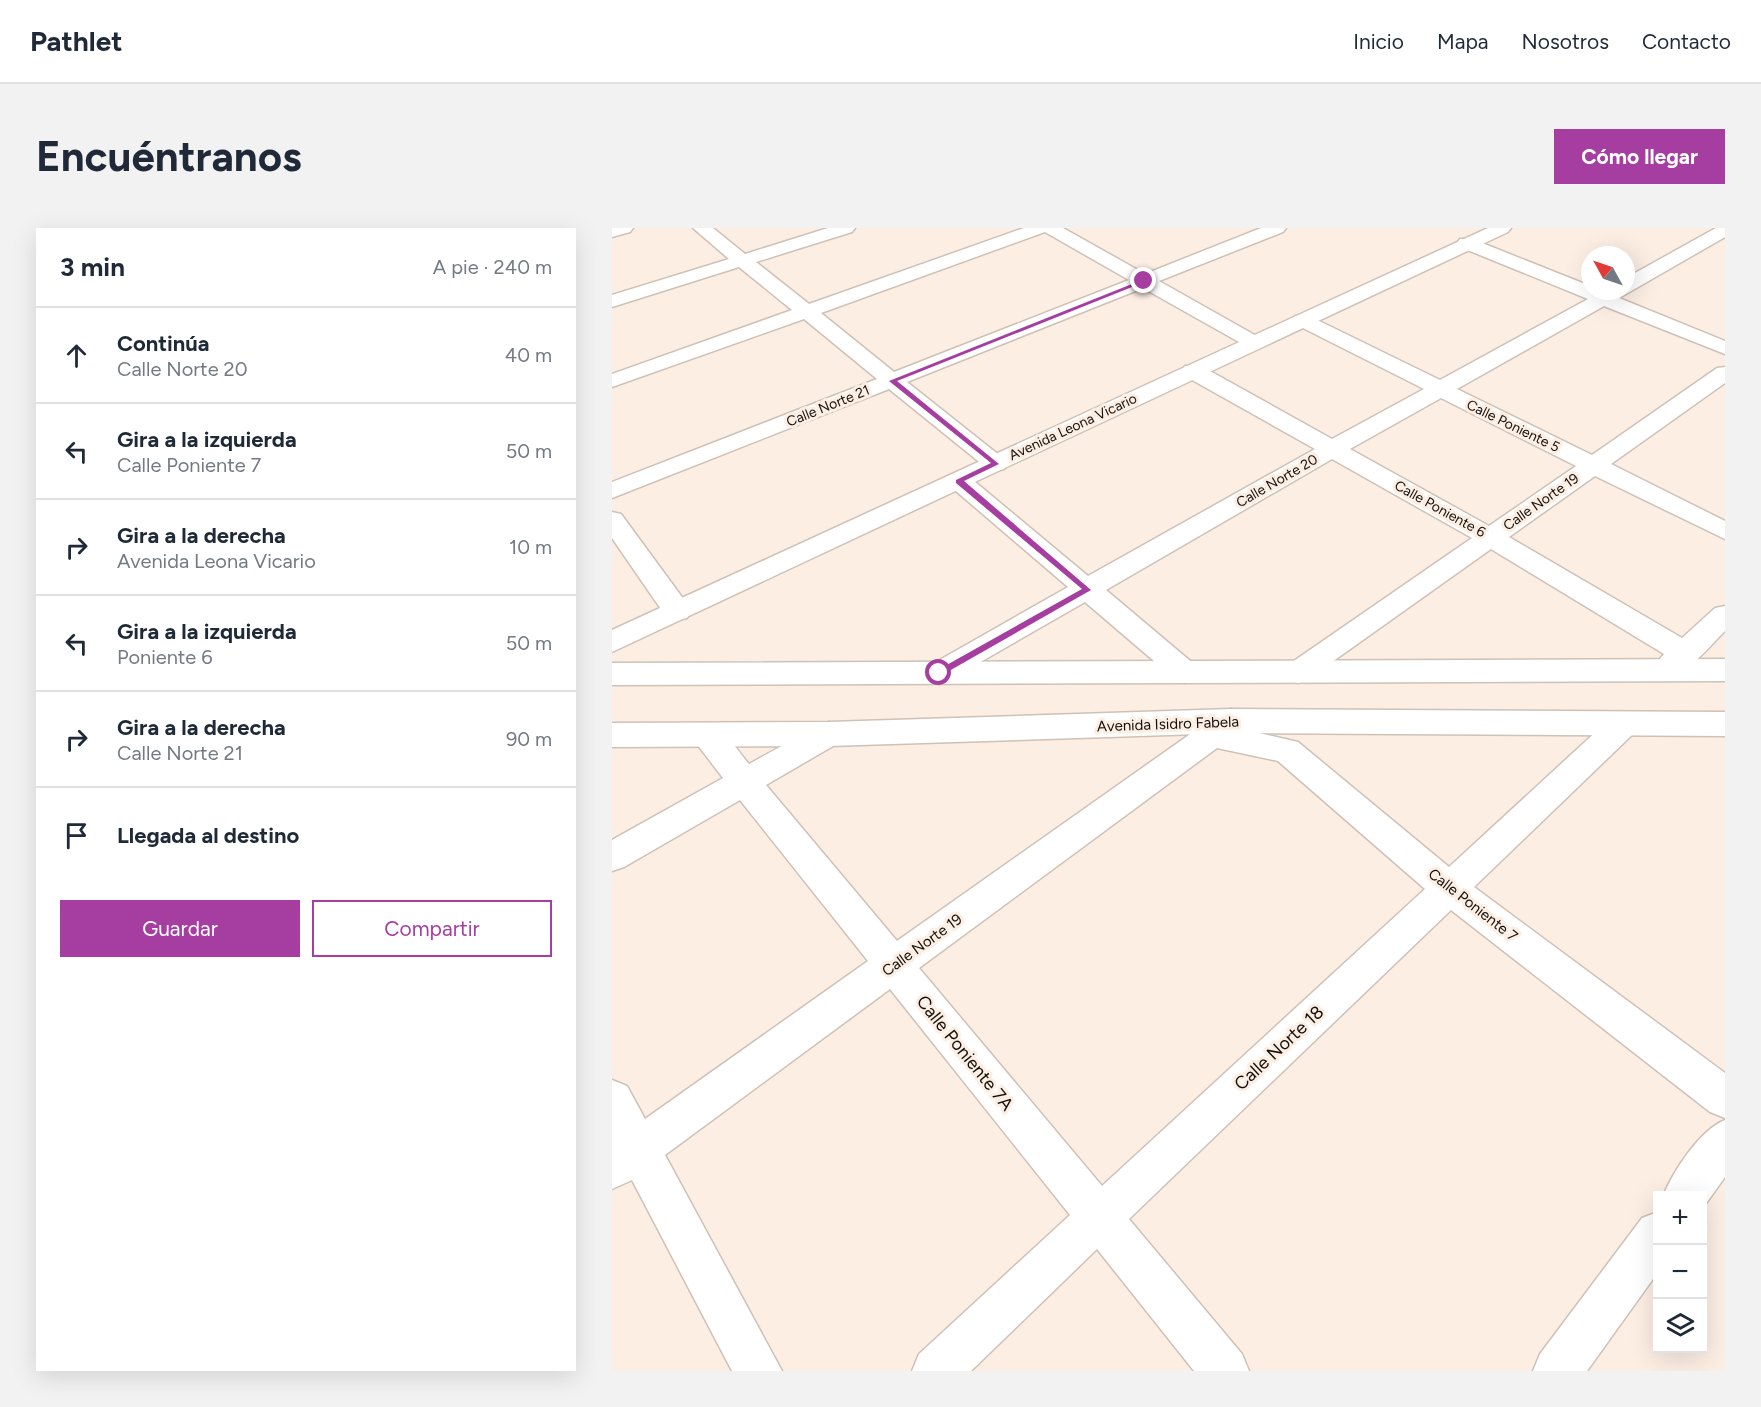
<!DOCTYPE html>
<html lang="es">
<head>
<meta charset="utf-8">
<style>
  :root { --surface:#fff; --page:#f2f2f3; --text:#1f2937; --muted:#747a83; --line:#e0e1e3; --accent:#a63ea1 }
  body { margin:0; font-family:Figtree,sans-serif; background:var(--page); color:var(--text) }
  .controls { position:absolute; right:18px; bottom:18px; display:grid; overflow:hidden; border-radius:0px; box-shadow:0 6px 24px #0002 }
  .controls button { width:54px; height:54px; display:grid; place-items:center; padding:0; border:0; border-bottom:2px solid var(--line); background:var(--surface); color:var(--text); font:30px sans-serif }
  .compass { position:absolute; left:969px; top:18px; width:54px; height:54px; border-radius:50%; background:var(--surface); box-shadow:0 6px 24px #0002; rotate:310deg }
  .stop { position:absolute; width:18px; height:18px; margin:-14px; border:4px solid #a63ea1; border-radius:50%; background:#fff }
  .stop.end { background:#a63ea1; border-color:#fff; box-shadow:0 2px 6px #0008 }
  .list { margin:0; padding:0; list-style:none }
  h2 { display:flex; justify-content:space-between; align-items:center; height:78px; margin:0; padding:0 24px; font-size:26px }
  h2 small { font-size:20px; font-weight:400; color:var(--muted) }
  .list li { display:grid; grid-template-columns:39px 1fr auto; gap:18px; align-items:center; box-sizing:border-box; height:96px; padding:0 24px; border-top:2px solid var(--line) }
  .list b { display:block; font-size:22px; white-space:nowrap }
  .list p { margin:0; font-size:20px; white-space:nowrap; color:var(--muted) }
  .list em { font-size:20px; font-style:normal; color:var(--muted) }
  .actions { display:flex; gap:12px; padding:18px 24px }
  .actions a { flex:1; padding:14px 0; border:2px solid var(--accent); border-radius:0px; text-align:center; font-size:21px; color:var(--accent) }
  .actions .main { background:var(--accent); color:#fff }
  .icon { flex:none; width:33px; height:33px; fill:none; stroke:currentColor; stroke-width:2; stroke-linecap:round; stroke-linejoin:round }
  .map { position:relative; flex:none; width:1113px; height:1143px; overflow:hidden; border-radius:0px }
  header { display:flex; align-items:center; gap:36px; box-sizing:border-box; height:84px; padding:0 30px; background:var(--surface); border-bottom:2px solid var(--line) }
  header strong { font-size:28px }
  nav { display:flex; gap:33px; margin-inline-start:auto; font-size:21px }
  .intro { display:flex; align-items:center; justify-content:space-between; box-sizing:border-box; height:144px; padding:0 36px }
  h1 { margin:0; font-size:42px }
  .button { padding:15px 27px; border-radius:0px; background:var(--accent); color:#fff; font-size:21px; font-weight:700 }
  main { display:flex; gap:36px; padding:0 36px }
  aside { flex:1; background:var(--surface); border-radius:0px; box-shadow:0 6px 24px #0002 }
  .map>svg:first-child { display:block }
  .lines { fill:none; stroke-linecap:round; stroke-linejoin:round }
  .street-casing { stroke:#cec1b6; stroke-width:3 }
  .secondary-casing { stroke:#cec1b6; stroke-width:3 }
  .street { fill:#fff; fill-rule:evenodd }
  .secondary { fill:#fff; fill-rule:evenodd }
  .route { fill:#a63ea1 }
  .labels { text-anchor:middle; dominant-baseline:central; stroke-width:6; stroke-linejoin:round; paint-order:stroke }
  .far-street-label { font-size:14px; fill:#130f0b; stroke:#fceee3 }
  .street-label { font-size:15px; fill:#130f0b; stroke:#fceee3 }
  .near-street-label { font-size:18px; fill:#130f0b; stroke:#fceee3 }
</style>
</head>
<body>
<header>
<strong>Pathlet</strong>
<nav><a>Inicio</a><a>Mapa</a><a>Nosotros</a><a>Contacto</a></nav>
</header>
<div class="intro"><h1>Encuéntranos</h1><a class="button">Cómo llegar</a></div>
<main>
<aside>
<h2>3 min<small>A pie · 240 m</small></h2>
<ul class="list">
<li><svg class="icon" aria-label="ahead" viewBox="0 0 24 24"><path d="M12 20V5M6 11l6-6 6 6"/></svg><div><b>Continúa</b><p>Calle Norte 20</p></div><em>40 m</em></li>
<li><svg class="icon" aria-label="left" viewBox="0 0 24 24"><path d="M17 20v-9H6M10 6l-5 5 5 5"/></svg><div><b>Gira a la izquierda</b><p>Calle Poniente 7</p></div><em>50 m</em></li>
<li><svg class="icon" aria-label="right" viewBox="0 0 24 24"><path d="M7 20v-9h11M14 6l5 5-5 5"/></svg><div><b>Gira a la derecha</b><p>Avenida Leona Vicario</p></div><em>10 m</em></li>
<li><svg class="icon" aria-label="left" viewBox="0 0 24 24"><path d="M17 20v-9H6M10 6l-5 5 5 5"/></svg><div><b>Gira a la izquierda</b><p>Poniente 6</p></div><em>50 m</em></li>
<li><svg class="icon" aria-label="right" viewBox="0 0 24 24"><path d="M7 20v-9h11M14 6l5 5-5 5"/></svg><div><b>Gira a la derecha</b><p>Calle Norte 21</p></div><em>90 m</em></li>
<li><svg class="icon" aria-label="arrive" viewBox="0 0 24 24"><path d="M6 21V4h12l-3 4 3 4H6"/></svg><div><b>Llegada al destino</b></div></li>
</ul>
<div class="actions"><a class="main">Guardar</a><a>Compartir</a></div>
</aside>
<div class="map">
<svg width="1113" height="1143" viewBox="0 0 1113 1143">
  <rect width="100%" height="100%" fill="#fceee3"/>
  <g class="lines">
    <defs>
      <g id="street">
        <polygon points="0,0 21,0 18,4 0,9"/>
        <path d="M81,0H101L133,26L216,0H243L240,4L144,34L197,76L412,0H451L533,46L649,0H674L671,4L547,53L648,110L651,114L648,118H634L531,60L295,154L392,231L396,236L392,241L384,243L376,241L277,161L0,270V254L265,151L192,91L0,159V146L180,82L127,39L0,79V67L117,31ZM433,4L517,52L282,144L209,85Z"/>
        <path d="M1104,0H1113V9L1007,70L1113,113V126L992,78L845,161L980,227L1105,140L1113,139V155L999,236L1113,293V311L983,248L897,309L1070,410L1103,380L1113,378V403C1095,420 1072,454 1046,446L1041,439L1052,426L879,321L696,451L686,455L676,451L671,444L676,437L860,310L720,231L494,362L583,437L588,444L583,451L573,455L563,451L473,374L337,452L327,456L317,452L312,445L317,438L456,359L338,258L335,253L338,248L347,246L356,248L476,348L703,221L573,148L570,143L573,138H589L720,211L812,161L683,96L680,92L683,88H697L828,152L976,71L848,19L845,15L848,11H860L978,58V63H1014V50ZM829,170L964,238L877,298L738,221Z"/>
        <polygon points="0,284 9,286 75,376 79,383 75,390 65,392 55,390 0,310"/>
        <path d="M619,481L630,485L634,493L630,501L686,514L837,639L1000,489L1011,485L1022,489L1026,497L1022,505L862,659L1113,845V890L1098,884L839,682L517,991L630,1126L637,1143H582L485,1021L359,1143H300L307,1126L458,987L278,761L53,927L170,1143H120L20,952L0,961V852L15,858L33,891L256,733L128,572L12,639L0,643V612L111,550L78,507L83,499C108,491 122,519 137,536L206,498L217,494L228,498L233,506L228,514L154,557L285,713L608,485ZM605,520L666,533L813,661L490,958L307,740Z"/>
        <path d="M1113,892V949L1090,981V968H1051C1062,942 1088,902 1113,892Z"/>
        <polygon points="1046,984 1046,1044 975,1143 921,1143 928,1126 1030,990"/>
      </g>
      <g id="secondary">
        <polygon points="876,0 899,0 896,4 0,424 0,402"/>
        <polygon points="1113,431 1113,453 0,457 0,435"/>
        <polygon points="619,481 1113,484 1113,508 619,505 217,518 0,519 0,495 217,494"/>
      </g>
    </defs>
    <!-- street casing -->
    <use href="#street" class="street-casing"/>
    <!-- secondary casing -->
    <use href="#secondary" class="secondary-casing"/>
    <!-- street -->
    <use href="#street" class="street"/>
    <!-- secondary -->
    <use href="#secondary" class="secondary"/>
  </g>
  <!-- route -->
  <polygon class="route" points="530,52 535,53 285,153 387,236 352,253 479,362 330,447 324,447 324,443 470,361 344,255 344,252 379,235 277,153"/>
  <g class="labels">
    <!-- far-street labels -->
    <g class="far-street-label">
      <text transform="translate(216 178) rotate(-22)">Calle Norte 21</text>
      <text transform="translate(901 198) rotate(26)">Calle Poniente 5</text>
      <text transform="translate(461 199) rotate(-25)">Avenida Leona Vicario</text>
      <text transform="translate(665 253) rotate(-30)">Calle Norte 20</text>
      <text transform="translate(929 274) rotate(-35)">Calle Norte 19</text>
      <text transform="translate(828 281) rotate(29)">Calle Poniente 6</text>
    </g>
    <!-- street labels -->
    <g class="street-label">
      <text transform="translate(556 496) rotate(-2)">Avenida Isidro Fabela</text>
      <text transform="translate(861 677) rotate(38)">Calle Poniente 7</text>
      <text transform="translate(310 717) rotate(-36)">Calle Norte 19</text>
    </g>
    <!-- near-street labels -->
    <g class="near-street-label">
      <text transform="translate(667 820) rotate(-43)">Calle Norte 18</text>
      <text transform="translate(353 825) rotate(51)">Calle Poniente 7A</text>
    </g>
  </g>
</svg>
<div class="controls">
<button>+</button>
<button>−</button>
<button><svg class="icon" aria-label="layers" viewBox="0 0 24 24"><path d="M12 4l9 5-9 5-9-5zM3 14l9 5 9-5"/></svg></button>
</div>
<svg class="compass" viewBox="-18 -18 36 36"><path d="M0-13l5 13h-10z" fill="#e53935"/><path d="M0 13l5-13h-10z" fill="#747a83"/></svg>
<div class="stop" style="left:327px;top:445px"></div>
<div class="stop end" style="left:532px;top:53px"></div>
</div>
</main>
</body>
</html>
